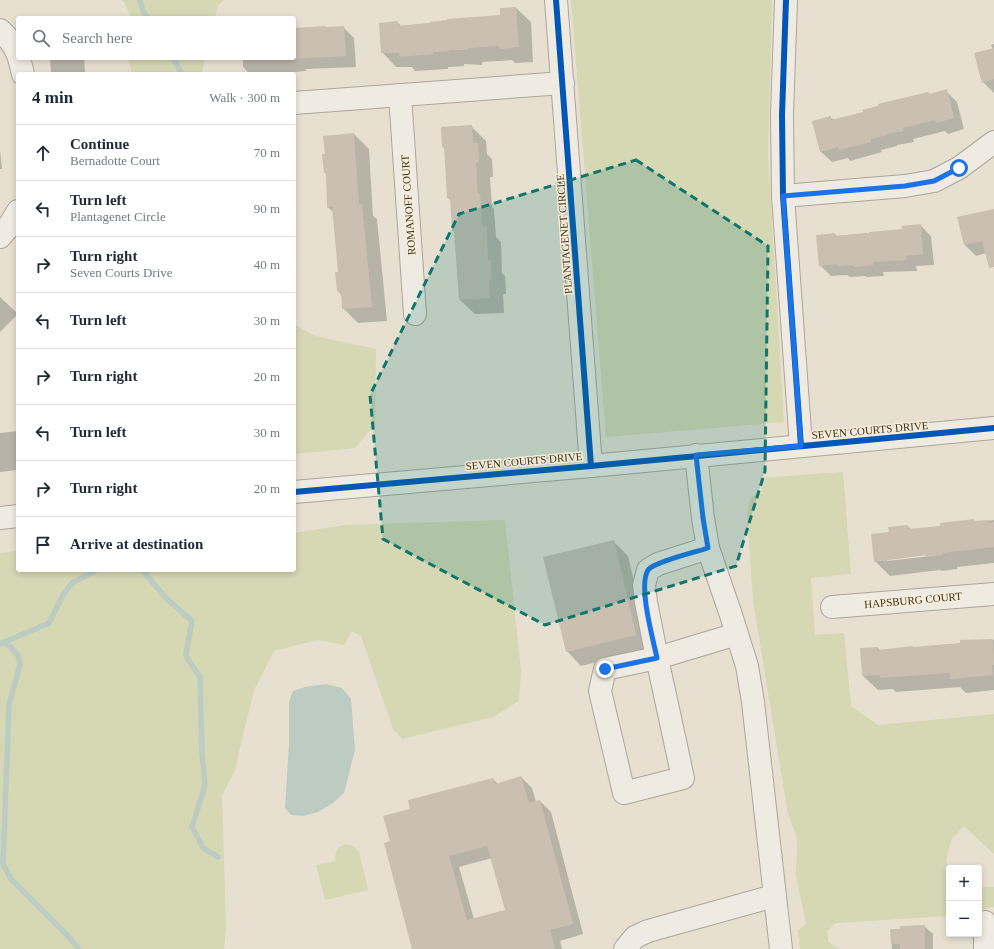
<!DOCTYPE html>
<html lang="en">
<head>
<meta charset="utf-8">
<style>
  :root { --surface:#fff; --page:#f6f6f7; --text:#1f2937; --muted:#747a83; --line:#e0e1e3 }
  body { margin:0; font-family:Georgia,serif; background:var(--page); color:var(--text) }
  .controls { position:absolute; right:12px; bottom:12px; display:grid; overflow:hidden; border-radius:4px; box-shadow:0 2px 6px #0003 }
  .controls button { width:36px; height:36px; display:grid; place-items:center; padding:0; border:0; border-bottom:1px solid var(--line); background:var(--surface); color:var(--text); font:20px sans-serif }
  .stop { position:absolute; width:12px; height:12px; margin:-9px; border:3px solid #1a73e8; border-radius:50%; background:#fff }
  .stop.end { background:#1a73e8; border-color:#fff; box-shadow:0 1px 4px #0008 }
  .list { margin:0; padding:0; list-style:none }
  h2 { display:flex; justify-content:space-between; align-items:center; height:52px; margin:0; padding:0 16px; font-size:17px }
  h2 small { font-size:13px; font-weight:400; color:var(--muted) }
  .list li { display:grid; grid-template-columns:26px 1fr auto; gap:12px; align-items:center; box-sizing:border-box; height:56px; padding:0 16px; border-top:1px solid var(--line) }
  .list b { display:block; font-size:15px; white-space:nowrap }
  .list p { margin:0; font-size:13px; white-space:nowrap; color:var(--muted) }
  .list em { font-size:13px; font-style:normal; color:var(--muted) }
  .icon { flex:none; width:22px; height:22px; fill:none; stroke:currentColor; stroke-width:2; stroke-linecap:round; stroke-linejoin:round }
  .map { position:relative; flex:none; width:994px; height:949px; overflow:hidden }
  .search { position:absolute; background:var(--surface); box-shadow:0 2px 6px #0003; left:16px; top:16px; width:280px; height:44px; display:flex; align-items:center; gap:10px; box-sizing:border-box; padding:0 14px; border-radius:4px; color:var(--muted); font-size:15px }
  .panel { position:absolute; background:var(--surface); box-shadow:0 2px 6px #0003; left:16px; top:72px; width:280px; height:500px; border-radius:4px }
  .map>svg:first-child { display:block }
  .green { fill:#d6d7b3 }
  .water { fill:#bcccc2 }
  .shadow { fill:#0003; fill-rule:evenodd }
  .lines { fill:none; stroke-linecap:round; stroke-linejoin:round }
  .stream { stroke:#bcccc2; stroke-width:5.5 }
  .building { fill:#cbbfb2; fill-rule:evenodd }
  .minor-casing { stroke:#ada599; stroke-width:24 }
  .minor { stroke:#efebe3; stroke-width:22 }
  .cycleway-casing { stroke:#f7eed8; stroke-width:8 }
  .cycleway { stroke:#0057b8; stroke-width:6 }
  .route { stroke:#1a73e8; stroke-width:5 }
  .marked { fill:#0f766e; fill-opacity:0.2; stroke:#0f766e; stroke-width:3; stroke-dasharray:8 5; stroke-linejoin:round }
  .labels { text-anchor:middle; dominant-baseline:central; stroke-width:3; stroke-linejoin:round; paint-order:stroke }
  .street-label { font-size:11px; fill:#3d2e20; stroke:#f7eed8 }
</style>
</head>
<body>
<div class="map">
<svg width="994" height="949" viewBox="0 0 994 949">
  <rect width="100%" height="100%" fill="#e7e0d1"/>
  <!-- green -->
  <g class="green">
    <polygon points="121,0 224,0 218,5 215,18 131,18 125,3"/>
    <polygon points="571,0 772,0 768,154 784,422 606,437"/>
    <polygon points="128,58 205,58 202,74 132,74"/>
    <polygon points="294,324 315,336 376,349 375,424 355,448 294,454"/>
    <polygon points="843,472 851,574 811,578 815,635 844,633 851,706 878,725 994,714 994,854 964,826 952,838 946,860 949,869 949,916 836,923 828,930 828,942 840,949 800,949 798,930 806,924 796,875 797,838 788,814 753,601 747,513 751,497 760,493 762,494 760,478"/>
    <polygon points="505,520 521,671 519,701 493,717 402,739 393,729 361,636 352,631 344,645 318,640 274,651 254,690 234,773 222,795 226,928 224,949 0,949 0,553 18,551 18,570 294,570 294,533 345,525"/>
    <path d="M346,844L353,846L359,852L368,890L325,900L316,865L335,861C336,850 336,848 346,844Z"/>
    <polygon points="979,887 994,887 994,907 979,910"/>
  </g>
  <!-- water -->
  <polygon class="water" points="326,684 342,688 351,699 355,750 344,793 333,803 318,812 303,816 291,815 285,808 289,744 289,702 293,691 305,687"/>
  <!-- shadow -->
  <g class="shadow">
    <polygon points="516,8 531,22 533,62 515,63 512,60 482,62 482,65 464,64 464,66 448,67 448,69 415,71 412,67 396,67 382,52 397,22 401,26 501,16"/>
    <polygon points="343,27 354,38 356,67 306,69 306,71 272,74 250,74 243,67 243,58 294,58 294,29"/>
    <polygon points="994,44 994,93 983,82 993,49 991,45"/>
    <polygon points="50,58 84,58 85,72 80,73 80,74 51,74"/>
    <polygon points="946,91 957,102 964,129 948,134 945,131 913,139 914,142 897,145 897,146 881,150 882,152 850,161 848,158 832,162 820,151 830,117 834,120 864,113 928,93 930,95"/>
    <polygon points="471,126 486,141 487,154 492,159 493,177 490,177 492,207 494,209 496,237 501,242 502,273 505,276 506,294 503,294 504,313 475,314 460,300 455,233 453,230 451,201 448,198 445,149 443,146"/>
    <polygon points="354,134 369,149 373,216 377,219 387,321 358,323 343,308 342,296 338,291 339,273 333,212 328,207 327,175 325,173 326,155"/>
    <polygon points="0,150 2,169 0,169"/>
    <polygon points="994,210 994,253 993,251 976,256 965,245 958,217"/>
    <polygon points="920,225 931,236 934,265 916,266 917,271 883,272 884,276 866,277 865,276 850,277 847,275 831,276 820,265 835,234 837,236 903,230"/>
    <polygon points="0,297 18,314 0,332"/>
    <polygon points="18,431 18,470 0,472 0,433"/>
    <path d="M974,520L975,522L994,520V563L957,567V569L942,571L940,570L890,576L875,561L890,533L907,526L912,530L941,527ZM931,554V556L887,561V559Z"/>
    <polygon points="613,541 628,556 650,650 581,666 567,651"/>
    <polygon points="994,640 994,690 966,693 960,687 896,692 893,689 878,690 863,676 878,648 881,651 913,647 914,648 961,644 961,641"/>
    <path d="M521,777L532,788L536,802L540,801L551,812L583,934L560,941L562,949H413L391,842L412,809L493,779L498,784ZM492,858L506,910L474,919L459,867Z"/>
    <polygon points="924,926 933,934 933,949 892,949 891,930"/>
  </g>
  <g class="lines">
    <!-- stream -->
    <g class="stream">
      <polyline points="140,0 143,11 148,18"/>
      <polyline points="173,58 182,74"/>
      <polyline points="142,570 167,599 192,621 186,654 187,658 200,677 202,754 205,785 192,827 203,848 218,857"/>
      <polyline points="6,643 18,655 20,664 9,705 3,864 11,879 66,934 79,949"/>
      <polyline points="0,644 49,623 63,595 72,583 97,570"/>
    </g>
  </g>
  <!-- building -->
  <g class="building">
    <polygon points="516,7 519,47 500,49 499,46 468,48 468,50 449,50 449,51 434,52 433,54 400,57 399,53 381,53 379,23 398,21 398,26 430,23 430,22 447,20 447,19 500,15 500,8"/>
    <polygon points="326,26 326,27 344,26 346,56 294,59 294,28"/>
    <polygon points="994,48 994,79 982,83 974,53"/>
    <polygon points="947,89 954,118 936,123 935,120 903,128 904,131 887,134 887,135 871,139 871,142 839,150 838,147 820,152 812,121 831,116 831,120 863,112 862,110 878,106 878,104 928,92 929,94"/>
    <polygon points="472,125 473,143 478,143 479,162 476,163 478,194 480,194 482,227 487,226 488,261 491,260 492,280 489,280 490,298 459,300 454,231 452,231 450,198 447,198 444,147 442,147 441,127"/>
    <polygon points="354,133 359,204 362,204 372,307 342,309 341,291 337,291 335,272 338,272 332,207 327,208 326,173 324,173 322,154 325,154 323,136"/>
    <polygon points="994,209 994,267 989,268 982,241 964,245 957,217"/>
    <polygon points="921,224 923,254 906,256 906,260 873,262 873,265 854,267 854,265 838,266 837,264 819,266 816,235 835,233 835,236 869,233 869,232 902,229 902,226"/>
    <polygon points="974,519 974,521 989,520 989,523 994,522 994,547 943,553 943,555 926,557 926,555 874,562 871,534 889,532 888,527 908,525 908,529 940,526 940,523"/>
    <polygon points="614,540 636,635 566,652 543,557"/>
    <polygon points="993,639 994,665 992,665 993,675 950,679 950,673 880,678 880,675 862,676 860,648 878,647 878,650 913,646 913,647 960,643 960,640"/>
    <path d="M521,776L529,803L540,800L573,924L550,930L555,949H412L384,843L390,841L383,816L410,809L408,800L493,778L495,784ZM487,846L505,910L467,920L449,856Z"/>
    <polygon points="925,925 925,949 900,949 900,944 891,944 890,929 900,929 900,926"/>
  </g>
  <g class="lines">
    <defs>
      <g id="minor">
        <polyline points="556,0 591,466"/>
        <polyline points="786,0 782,115 783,196 801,446"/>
        <path d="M0,30C8,37 14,45 18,55"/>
        <polyline points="19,58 23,74"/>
        <polyline points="400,95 415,314"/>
        <polyline points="294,103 563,83"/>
        <polyline points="783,196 905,186 934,181 959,168 994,142"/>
        <polyline points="0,237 7,229 18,211"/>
        <polyline points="696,455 703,518 708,548 731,615 747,666 753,702 781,949"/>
        <polyline points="294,492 591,466 994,428"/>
        <polyline points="0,518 18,516"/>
        <polyline points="708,548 658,564 648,570 644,585 646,602 657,658 683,778 624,793 600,691 605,669 657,658 737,634"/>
        <polyline points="832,607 994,594"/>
        <polyline points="985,922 985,949"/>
        <polyline points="625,949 635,937 648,931 774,896"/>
      </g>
    </defs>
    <!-- minor casing -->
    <use href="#minor" class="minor-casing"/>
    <!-- minor -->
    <use href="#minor" class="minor"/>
    <defs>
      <g id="cycleway">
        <polyline points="556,0 591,466"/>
        <polyline points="786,0 782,115 783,196 801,446"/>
        <polyline points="294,492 591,466 994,428"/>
      </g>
    </defs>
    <!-- cycleway casing -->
    <use href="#cycleway" class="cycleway-casing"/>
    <!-- cycleway -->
    <use href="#cycleway" class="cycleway"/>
  </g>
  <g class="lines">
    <!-- route -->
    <path class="route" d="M605,669L657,658C653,639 638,586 648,570C654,562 696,552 708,548L703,518L696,455L801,446L783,196L905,186L934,181L959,168"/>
  </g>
  <!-- marked area -->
  <path class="marked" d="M636,160L768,246L765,471L736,566L545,625L383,539L370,395L459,214Z"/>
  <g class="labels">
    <!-- street labels -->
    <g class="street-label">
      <text transform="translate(408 205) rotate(-94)">ROMANOFF COURT</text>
      <text transform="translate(564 234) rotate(-94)">PLANTAGENET CIRCLE</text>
      <text transform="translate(870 430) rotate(-5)">SEVEN COURTS DRIVE</text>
      <text transform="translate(524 461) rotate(-5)">SEVEN COURTS DRIVE</text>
      <text transform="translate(913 600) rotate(-5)">HAPSBURG COURT</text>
    </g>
  </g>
</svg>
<div class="controls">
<button>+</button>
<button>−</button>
</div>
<div class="stop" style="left:959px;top:168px"></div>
<div class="stop end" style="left:605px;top:669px"></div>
<div class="search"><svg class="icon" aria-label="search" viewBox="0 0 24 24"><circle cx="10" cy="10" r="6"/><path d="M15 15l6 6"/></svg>Search here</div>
<section class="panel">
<h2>4 min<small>Walk · 300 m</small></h2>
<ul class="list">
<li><svg class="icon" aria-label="ahead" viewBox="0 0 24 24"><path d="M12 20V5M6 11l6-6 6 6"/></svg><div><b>Continue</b><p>Bernadotte Court</p></div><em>70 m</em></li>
<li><svg class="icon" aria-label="left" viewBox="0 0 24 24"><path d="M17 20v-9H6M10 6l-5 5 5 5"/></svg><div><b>Turn left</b><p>Plantagenet Circle</p></div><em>90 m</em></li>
<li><svg class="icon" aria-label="right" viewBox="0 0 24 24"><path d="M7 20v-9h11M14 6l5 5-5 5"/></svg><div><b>Turn right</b><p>Seven Courts Drive</p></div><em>40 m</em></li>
<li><svg class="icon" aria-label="left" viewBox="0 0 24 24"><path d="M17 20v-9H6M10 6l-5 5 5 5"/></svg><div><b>Turn left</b></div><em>30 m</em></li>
<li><svg class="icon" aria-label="right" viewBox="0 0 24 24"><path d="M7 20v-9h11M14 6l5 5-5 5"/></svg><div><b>Turn right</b></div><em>20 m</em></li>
<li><svg class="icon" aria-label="left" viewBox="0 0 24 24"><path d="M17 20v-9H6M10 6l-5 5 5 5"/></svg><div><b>Turn left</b></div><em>30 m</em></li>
<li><svg class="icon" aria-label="right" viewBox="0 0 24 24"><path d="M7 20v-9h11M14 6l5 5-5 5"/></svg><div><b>Turn right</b></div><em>20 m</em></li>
<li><svg class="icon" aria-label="arrive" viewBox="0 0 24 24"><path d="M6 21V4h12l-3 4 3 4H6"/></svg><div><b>Arrive at destination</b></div></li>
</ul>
</section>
</div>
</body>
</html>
